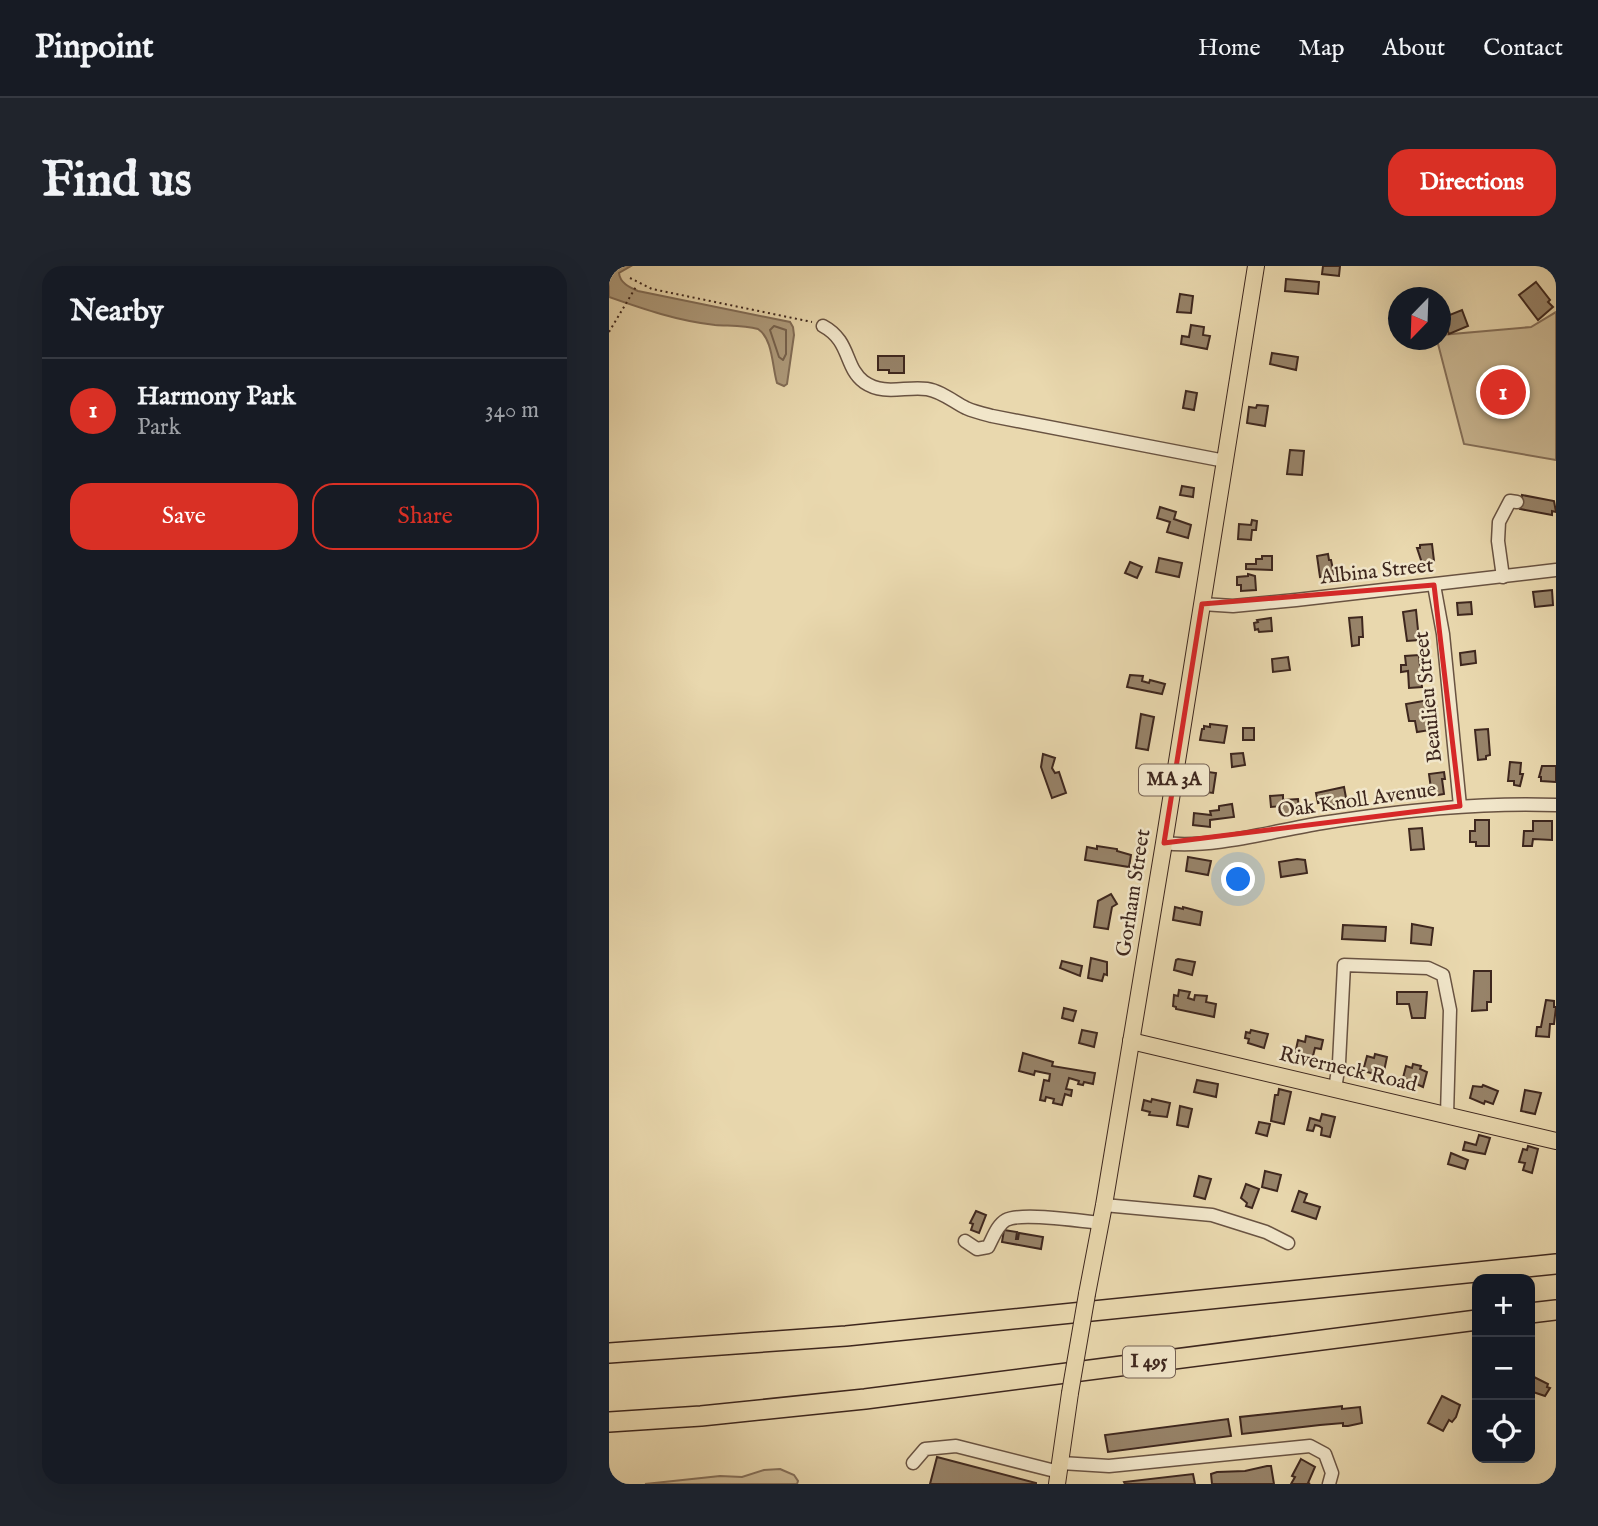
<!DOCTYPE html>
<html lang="en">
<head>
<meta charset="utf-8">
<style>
  :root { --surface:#171b24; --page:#20242c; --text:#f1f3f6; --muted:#9ea1a6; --line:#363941; --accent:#d93025 }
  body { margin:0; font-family:"IM FELL English",serif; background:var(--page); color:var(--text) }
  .controls { position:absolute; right:21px; bottom:21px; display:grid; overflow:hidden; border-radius:14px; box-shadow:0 7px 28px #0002 }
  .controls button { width:63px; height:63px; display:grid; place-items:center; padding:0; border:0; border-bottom:2px solid var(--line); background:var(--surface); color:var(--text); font:35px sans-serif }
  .compass { position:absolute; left:779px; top:21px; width:63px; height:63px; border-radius:50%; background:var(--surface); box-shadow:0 7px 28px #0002; rotate:203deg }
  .you { position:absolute; left:630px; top:614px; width:24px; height:24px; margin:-18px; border:5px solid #fff; border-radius:50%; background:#1a73e8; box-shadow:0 0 0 10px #1a73e833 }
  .badge { display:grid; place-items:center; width:46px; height:46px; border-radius:50%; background:var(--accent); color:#fff; font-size:23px; font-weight:700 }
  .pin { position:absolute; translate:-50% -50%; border:4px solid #fff; box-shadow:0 2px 7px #0006 }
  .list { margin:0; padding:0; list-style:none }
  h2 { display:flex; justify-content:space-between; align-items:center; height:91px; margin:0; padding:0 28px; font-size:30px }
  h2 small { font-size:23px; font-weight:400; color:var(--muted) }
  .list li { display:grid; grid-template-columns:46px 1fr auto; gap:21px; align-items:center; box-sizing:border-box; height:105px; padding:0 28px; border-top:2px solid var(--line) }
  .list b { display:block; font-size:26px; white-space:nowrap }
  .list p { margin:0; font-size:23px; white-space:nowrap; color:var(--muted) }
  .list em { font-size:23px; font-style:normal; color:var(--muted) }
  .actions { display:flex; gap:14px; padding:21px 28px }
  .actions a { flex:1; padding:16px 0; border:2px solid var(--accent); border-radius:21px; text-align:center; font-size:24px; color:var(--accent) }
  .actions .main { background:var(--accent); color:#fff }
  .icon { flex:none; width:38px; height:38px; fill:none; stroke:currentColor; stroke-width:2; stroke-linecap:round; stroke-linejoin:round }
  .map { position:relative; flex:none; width:947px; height:1218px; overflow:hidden; border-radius:21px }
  header { display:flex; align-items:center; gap:42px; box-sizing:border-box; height:98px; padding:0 35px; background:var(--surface); border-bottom:2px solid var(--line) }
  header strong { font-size:33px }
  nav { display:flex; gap:38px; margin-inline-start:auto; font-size:24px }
  .intro { display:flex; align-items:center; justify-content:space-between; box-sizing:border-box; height:168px; padding:0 42px }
  h1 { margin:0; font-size:49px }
  .button { padding:18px 32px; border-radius:21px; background:var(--accent); color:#fff; font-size:24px; font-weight:700 }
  main { display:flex; gap:42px; padding:0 42px }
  aside { flex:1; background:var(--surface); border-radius:21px; box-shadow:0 7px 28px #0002 }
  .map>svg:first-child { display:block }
  .green { fill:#ccba96; stroke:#85705a; stroke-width:2 }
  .water { fill:#af9c7d; stroke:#826d57; stroke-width:2 }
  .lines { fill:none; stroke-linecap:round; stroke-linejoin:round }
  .shore { stroke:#76624e; stroke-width:2 }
  .building { fill:#978369; stroke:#3e271e; stroke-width:2 }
  .minor-casing { stroke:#695342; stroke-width:15 }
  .major-casing { stroke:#3e271e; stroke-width:18 }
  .highway-casing { stroke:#3e271e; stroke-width:22 }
  .path { stroke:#3e271e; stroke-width:2; stroke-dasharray:2 3.5; stroke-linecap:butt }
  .minor { stroke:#f1e6ca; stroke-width:12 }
  .major { stroke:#e9d8ae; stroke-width:16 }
  .highway { stroke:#e9d8ae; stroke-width:19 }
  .major-bridge-casing { stroke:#3e271e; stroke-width:18; stroke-linecap:butt }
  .major-bridge { stroke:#e9d8ae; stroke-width:16 }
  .marked { fill:none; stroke:#d62828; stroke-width:5; stroke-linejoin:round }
  .labels { text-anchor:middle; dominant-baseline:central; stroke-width:5; stroke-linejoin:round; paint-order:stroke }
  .shield { fill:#f1e6ca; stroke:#746052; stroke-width:2 }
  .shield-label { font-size:19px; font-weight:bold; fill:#3e271e }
  .street-label { font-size:21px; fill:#3e271e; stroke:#f1e6ca }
</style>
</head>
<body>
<header>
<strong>Pinpoint</strong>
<nav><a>Home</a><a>Map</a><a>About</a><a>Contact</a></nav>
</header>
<div class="intro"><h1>Find us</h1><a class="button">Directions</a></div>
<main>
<aside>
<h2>Nearby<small></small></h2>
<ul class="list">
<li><span class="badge">1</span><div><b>Harmony Park</b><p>Park</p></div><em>340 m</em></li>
</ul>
<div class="actions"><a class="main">Save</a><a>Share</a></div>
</aside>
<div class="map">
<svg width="947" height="1218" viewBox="0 0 947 1218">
  <rect width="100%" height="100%" fill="#e9d8ae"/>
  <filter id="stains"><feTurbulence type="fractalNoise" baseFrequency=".00286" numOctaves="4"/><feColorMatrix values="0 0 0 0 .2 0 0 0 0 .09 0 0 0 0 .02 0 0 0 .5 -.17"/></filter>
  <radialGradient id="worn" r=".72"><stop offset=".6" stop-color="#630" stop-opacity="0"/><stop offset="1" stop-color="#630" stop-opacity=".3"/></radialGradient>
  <!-- green -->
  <g class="green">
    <polygon points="947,46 947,194 855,178 828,74 832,74 832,69 922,61"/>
    <polygon points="171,1203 185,1209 189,1215 188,1218 36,1218 111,1210 133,1211 155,1204"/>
  </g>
  <!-- water -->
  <path class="water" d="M0,0H22L10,7C11,17 20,21 29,25L181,56L184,61L185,69L178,118L175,120L168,117C163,100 164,73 149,63C135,59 121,60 106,59C69,55 34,43 0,31Z"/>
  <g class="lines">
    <!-- shore -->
    <polygon class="shore" points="165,60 177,64 177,88 174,94 170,91 161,64"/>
  </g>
  <!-- building -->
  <g class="building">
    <polygon points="714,0 731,0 730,10 713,8"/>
    <polygon points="677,13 710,16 709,28 676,25"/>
    <polygon points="927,16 941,34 939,36 944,41 929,54 910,29"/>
    <polygon points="571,28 584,30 582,47 568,46"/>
    <polygon points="853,44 859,60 840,68 833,52"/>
    <polygon points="582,59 595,61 594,69 601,70 598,83 572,78 573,70 580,71"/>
    <polygon points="663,87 689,91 687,104 661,98"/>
    <polygon points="269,90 295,90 295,107 280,107 280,104 269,104"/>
    <polygon points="577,125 588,127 585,144 574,142"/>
    <polygon points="648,139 659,140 656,160 638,157 640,141 647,142"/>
    <polygon points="681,184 695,185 693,209 678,208"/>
    <polygon points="573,220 585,222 584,231 571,229"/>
    <polygon points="913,229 945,235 947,246 943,245 943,249 911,243"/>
    <polygon points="551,241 567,246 565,253 582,259 579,272 558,266 561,256 548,252"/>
    <polygon points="643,254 648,255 647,264 643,264 642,274 629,273 630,258 642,259"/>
    <polygon points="823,278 825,295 813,297 808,282 811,282 811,279"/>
    <polygon points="719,288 720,294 722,294 725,308 711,311 708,290"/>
    <polygon points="653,290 663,290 663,304 637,303 637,298 647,298 647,293 653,293"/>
    <polygon points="550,292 573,297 570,311 547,306"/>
    <polygon points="521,296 533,301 528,312 516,307"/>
    <polygon points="639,308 646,310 647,324 632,325 632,319 628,319 628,311 639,310"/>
    <polygon points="943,324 944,339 926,341 924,326"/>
    <polygon points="862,336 863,348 849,349 848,337"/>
    <polygon points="807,344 810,374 798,375 794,346"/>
    <polygon points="753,351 754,371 750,371 750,379 743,380 740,352"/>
    <polygon points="662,352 663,365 650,366 649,363 646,364 645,357 649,356 648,354"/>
    <polygon points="866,385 867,397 852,399 851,387"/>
    <polygon points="810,389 813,421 800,422 799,405 792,406 792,399 797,399 796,390"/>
    <polygon points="679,391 681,404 664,406 663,393"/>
    <polygon points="521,409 534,410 533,415 540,417 541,414 556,418 553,428 518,421"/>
    <polygon points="826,433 828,445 821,446 822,452 819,453 821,464 808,466 806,455 800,455 797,438"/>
    <polygon points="532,448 545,451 539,484 527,482"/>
    <polygon points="601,458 618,460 615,477 591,474 593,463 595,463 595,460 601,461"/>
    <rect x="634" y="462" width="11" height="12"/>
    <polygon points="879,463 881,489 877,490 877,493 869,494 866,464"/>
    <polygon points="634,487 636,499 623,501 622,488"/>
    <polygon points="434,488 446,492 443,502 446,507 450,506 457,527 443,532 432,501"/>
    <polygon points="901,496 912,497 911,508 914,508 911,520 905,519 905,515 899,515"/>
    <polygon points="933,500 947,500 947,516 932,515 932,511 930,511"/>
    <polygon points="599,506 607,507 604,527 588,525 589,518 585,518 587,512 598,513"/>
    <polygon points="835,506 836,513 833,513 835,528 823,530 820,508"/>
    <polygon points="735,521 738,537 720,540 720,535 709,537 707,527"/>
    <polygon points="674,529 674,534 689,533 690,547 673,548 673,540 662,541 661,530"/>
    <polygon points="623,538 625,551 601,554 601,561 584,559 585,547 602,549 601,545 610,544 610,540"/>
    <polygon points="866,554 880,554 880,580 867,580 867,576 861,576 861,565 866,565"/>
    <polygon points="924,555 943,555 943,574 924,573 923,580 914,580 915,565 924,565"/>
    <polygon points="813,562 815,583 802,584 800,563"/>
    <polygon points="488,580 508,583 508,585 522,589 520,601 476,594 478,581 488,583"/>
    <polygon points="579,591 602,595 599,609 577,605"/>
    <polygon points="688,593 696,594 698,607 672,611 670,596"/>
    <polygon points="502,628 508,638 503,641 499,663 485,661 489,635"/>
    <polygon points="566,641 574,643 574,641 593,646 591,659 564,654"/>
    <polygon points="803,658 824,662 822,679 802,677"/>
    <polygon points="734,659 777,661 776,675 733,673"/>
    <polygon points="482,692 498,696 498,709 495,708 493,715 479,712"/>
    <polygon points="569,693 586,696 583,709 565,704 567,694"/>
    <polygon points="453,695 473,700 471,710 451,702"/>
    <polygon points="865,705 882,705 882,736 878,736 878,744 863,745"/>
    <polygon points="570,724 581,726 579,732 585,734 586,729 598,730 597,736 607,738 605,751 567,743 567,741 564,740 565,729 569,730"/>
    <polygon points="788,726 818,726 816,752 803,752 800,738 788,738"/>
    <polygon points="937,734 945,735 945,741 947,741 945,758 941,758 940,771 927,770 928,761 932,761"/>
    <polygon points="455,742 467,745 464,755 453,752"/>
    <polygon points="473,764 488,767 485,781 470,777"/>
    <polygon points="642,764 659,768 655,782 639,777 640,773 636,772 637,766 641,767"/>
    <polygon points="697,770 714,774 712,783 706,782 704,790 686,788 689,774 696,776"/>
    <polygon points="414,787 444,796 443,800 486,807 484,818 475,816 474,819 469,818 470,815 460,812 457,823 463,824 462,830 456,828 453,839 444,837 445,833 437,831 436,835 431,834 435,814 440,815 441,808 426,805 425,809 410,805"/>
    <polygon points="766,788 778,791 774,810 754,805 758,790 765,792"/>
    <polygon points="804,798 812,800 811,803 818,806 814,821 794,812 797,800 803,802"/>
    <polygon points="588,814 609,818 607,831 585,826"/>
    <polygon points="874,819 889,825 884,838 876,835 875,838 861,832 864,820 873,821"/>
    <polygon points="670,823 682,826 675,858 662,855 666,829 669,829"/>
    <polygon points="916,824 932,827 926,848 912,845"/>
    <polygon points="543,833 561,837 558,851 540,849 541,846 533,844 535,834 542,836"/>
    <polygon points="571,840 583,843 579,861 568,859"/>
    <polygon points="713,848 726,851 721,871 712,869 713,862 710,860 706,859 704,865 698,864 701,852 711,855"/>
    <polygon points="650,856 661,858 658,870 647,867"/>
    <polygon points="870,869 881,872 876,888 854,884 856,876 867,879"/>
    <polygon points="919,880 929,883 923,907 914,904 916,897 910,896 914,883 918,884"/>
    <polygon points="842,887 859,894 856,903 839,898"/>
    <polygon points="656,905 672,909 668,925 653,921"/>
    <polygon points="590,910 602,913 596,933 585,930"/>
    <polygon points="637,918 650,923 643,942 637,940 638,937 632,932"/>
    <polygon points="690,925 698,928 695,936 711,941 707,953 683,945"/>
    <polygon points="367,945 377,949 370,967 362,964 364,958 361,957"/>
    <polygon points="395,964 408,966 407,973 409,973 410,967 434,971 432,983 393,976"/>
    <polygon points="921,1109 939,1118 938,1121 941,1122 936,1130 921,1125"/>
    <polygon points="833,1130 851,1139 847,1151 843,1156 840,1154 834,1165 819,1157"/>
    <polygon points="733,1140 733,1143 751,1141 753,1157 739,1160 734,1160 734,1157 711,1159 633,1168 631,1151"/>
    <polygon points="619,1153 622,1170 499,1186 496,1169"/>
    <polygon points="328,1191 427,1217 427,1218 321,1218"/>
    <polygon points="692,1193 706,1201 699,1217 701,1218 682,1218 686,1211 683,1210"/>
    <polygon points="658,1200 662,1200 665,1218 603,1218 602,1208 608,1206 636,1205"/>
    <polygon points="584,1208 586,1218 516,1218 515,1216"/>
  </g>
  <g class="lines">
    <defs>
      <g id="minor">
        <path d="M214,60C242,75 235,101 255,116C275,130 296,120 318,123C332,125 345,136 357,142C366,146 375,148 383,150L616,195"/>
        <polyline points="894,311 889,275 890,256 901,235 908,236"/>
        <polyline points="825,319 834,368 851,540"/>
        <polyline points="593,338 624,340 687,334 947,304"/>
        <path d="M555,577C603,583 664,565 713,557C791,545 869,536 947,539"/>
        <polyline points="726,823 730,797 735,699 819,702 834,709 841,744 838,849"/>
        <polyline points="495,939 603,949 657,966 679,977"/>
        <path d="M356,975L368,983L379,981C384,972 388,959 397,954C412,946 473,955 491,957"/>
        <polyline points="304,1197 316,1183 347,1180 450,1206"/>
        <polyline points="452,1197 500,1200 701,1180 716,1188 723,1207 720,1218"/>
      </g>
      <g id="major">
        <polyline points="522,775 947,875"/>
        <polyline points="478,1028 495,939 555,577 647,0"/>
        <polyline points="448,1218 461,1127"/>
      </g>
      <g id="highway">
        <polyline points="921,1047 947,1044"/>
        <polyline points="0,1087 237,1070 947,998"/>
        <polyline points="0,1156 92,1150 256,1133 868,1054"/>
      </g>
    </defs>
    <!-- minor casing -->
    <use href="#minor" class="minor-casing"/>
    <!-- major casing -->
    <use href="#major" class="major-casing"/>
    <!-- highway casing -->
    <use href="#highway" class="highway-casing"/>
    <!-- path -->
    <g class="path">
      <polyline points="21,12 43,23 203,56"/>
      <polyline points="0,66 28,19"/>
    </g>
    <!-- minor -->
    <use href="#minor" class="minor"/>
    <!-- major -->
    <use href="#major" class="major"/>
    <!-- highway -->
    <use href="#highway" class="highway"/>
    <defs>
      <polyline id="major-bridge" points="461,1127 478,1028"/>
    </defs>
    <!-- major-bridge casing -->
    <use href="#major-bridge" class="major-bridge-casing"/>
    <!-- major-bridge -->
    <use href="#major-bridge" class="major-bridge"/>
  </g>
  <!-- marked area -->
  <path class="marked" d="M825,319L851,540L555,577L593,338Z"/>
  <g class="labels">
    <!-- shield labels -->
    <g class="shield">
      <rect x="530" y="498.5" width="70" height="31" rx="5"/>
      <rect x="514" y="1080.5" width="52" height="31" rx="5"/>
    </g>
    <g class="shield-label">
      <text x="565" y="514">MA 3A</text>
      <text x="540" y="1096">I 495</text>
    </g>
    <!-- street labels -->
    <g class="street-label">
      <text transform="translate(768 306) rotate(-6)">Albina Street</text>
      <text transform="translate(820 431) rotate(-96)">Beaulieu Street</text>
      <text transform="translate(748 535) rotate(-8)">Oak Knoll Avenue</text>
      <text transform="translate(525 627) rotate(-81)">Gorham Street</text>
      <text transform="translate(739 804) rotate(13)">Riverneck Road</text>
    </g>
  </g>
  <rect width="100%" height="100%" filter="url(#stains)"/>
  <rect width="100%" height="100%" fill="url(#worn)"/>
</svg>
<div class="controls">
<button>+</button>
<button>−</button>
<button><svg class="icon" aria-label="locate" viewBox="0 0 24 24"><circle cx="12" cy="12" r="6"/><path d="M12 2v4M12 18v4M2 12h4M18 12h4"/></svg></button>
</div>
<svg class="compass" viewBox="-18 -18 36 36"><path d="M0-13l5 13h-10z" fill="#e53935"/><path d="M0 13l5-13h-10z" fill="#9ea1a6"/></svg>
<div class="you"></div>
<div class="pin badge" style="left:894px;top:126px">1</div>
</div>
</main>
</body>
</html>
